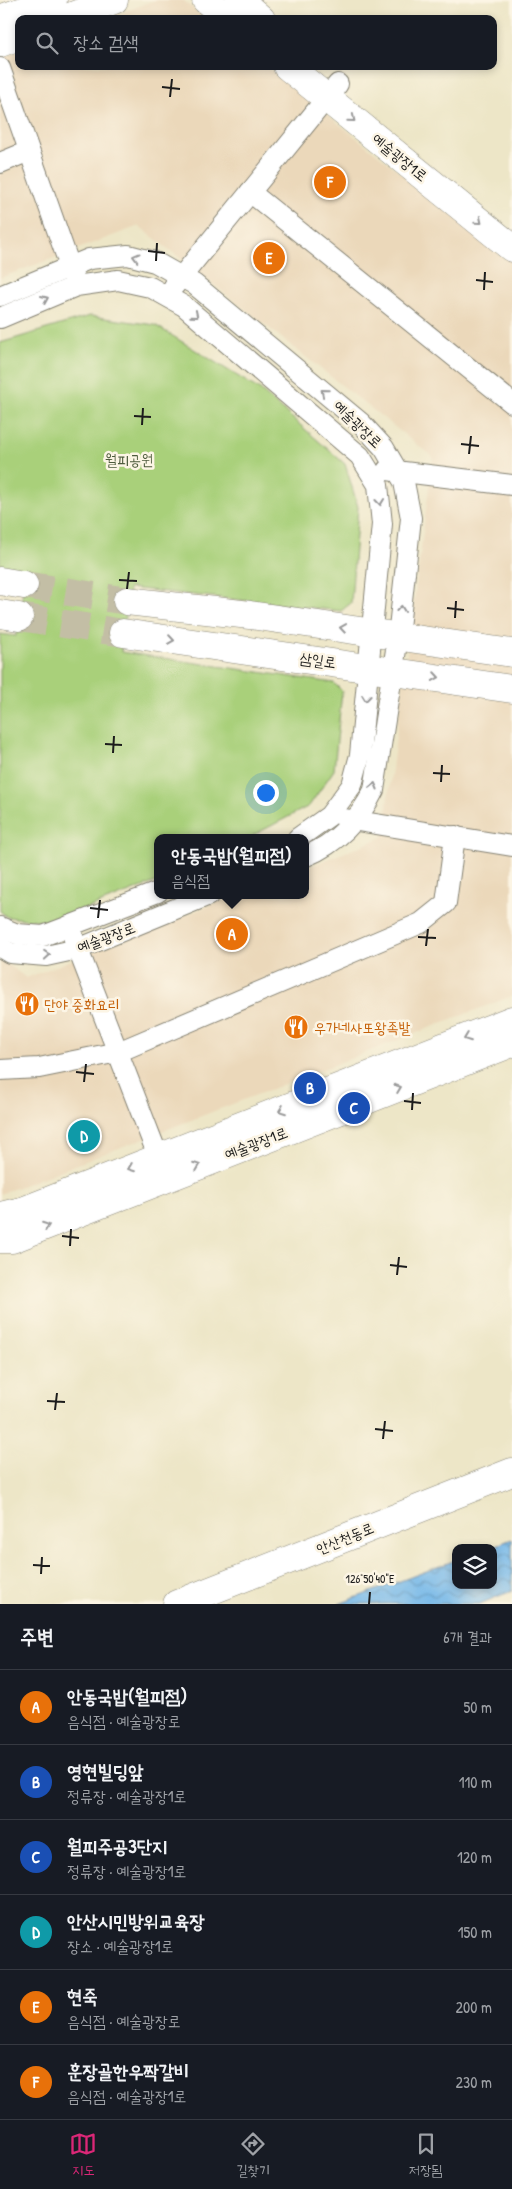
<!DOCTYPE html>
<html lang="ko">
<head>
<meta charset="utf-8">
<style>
  :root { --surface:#171b24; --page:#20242c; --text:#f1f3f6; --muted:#9ea1a6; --line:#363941; --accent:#db2777 }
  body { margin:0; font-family:"Patrick Hand","Poor Story",sans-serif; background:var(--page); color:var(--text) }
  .controls { position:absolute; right:15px; bottom:15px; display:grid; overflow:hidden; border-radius:10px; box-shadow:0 2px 8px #0003 }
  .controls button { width:45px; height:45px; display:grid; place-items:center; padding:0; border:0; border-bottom:1px solid var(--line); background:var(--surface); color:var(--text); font:25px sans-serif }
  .you { position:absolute; left:265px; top:792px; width:18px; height:18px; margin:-12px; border:4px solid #fff; border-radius:50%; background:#1a73e8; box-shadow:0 0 0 8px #1a73e833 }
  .badge { display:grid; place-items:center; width:32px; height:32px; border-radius:50%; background:var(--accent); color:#fff; font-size:16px; font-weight:700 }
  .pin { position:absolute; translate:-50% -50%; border:2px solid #fff; box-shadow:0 1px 5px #0006 }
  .popup { position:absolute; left:154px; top:834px; width:155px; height:65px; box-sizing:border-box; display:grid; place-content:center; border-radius:10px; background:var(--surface); filter:drop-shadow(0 1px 4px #0005); font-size:16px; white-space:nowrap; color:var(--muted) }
  .popup b { font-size:19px; color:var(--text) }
  .popup::after { content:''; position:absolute; left:50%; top:100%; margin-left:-10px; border:10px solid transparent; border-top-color:var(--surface) }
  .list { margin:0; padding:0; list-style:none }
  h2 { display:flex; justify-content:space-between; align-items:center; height:65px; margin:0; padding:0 20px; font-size:21px }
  h2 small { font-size:16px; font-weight:400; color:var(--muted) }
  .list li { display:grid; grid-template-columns:32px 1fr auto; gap:15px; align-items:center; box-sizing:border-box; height:75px; padding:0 20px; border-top:1px solid var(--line) }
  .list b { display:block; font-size:19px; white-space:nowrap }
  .list p { margin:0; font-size:16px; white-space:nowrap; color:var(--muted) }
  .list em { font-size:16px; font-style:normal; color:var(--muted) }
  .icon { flex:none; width:28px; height:28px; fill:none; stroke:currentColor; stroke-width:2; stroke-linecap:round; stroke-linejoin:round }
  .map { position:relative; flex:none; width:512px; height:1604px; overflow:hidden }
  .search { position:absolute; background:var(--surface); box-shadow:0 2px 8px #0003; left:15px; right:15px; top:15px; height:55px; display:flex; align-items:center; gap:12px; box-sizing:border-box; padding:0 18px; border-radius:10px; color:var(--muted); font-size:19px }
  .sheet { height:515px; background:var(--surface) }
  nav { display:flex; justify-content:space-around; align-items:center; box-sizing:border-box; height:70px; border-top:1px solid var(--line); background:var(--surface); font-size:14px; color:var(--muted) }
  nav a { display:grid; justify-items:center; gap:2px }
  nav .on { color:var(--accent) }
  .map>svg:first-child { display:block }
  .built { fill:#ebd8ba }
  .green { fill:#a9d07a; stroke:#62764b }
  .water { fill:url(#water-waves); stroke:#486a82 }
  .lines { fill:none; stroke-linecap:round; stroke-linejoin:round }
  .secondary-tunnel { stroke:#c3bea5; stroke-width:28; stroke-dasharray:28 14; stroke-linecap:butt }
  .street-casing { stroke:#848172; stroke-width:22 }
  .secondary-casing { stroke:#848172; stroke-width:29 }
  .street { stroke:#fff; stroke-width:20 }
  .secondary { stroke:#fff; stroke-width:28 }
  .oneway { stroke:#999 }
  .ticks { fill:none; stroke:#1c1c1c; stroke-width:2 }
  .labels { text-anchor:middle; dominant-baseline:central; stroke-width:5; stroke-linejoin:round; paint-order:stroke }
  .street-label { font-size:15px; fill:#1c1c1c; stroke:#fcf5e5 }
  .park-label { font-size:15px; fill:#4d5b3d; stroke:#fcf5e5 }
  .food-label { font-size:15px; fill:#c56008; stroke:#fcf5e5; text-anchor:start }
  .ticks-label { font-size:12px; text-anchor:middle; fill:#1c1c1c; stroke:#fcf5e5; stroke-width:5; stroke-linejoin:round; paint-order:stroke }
</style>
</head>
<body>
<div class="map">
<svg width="512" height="1604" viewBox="0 0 512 1604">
  <defs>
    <pattern id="water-waves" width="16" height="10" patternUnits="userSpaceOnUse" patternTransform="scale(1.25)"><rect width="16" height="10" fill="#73b7e9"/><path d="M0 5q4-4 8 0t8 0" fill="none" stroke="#5e94bc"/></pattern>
  </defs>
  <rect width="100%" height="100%" fill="#fcf5e5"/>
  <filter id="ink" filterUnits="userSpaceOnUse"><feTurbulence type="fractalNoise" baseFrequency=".02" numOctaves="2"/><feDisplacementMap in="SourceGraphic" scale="10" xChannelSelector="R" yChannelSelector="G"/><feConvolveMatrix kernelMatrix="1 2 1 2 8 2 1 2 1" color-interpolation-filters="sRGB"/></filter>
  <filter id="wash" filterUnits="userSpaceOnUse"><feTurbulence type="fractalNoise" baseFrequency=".0096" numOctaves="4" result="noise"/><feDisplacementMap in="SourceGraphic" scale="20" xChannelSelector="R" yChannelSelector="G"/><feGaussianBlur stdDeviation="1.12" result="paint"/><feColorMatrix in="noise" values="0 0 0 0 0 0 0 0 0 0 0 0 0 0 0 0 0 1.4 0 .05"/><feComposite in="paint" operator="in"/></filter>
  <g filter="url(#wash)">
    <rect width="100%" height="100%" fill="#ede6c7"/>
    <!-- built -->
    <g class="built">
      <polygon points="155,0 183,0 206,19 105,19"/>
      <polygon points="19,51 19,66 266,66 512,261 512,996 0,1194 0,958 26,978 236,895 306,895 306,868 383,837 433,457 139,226 0,278 0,58"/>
    </g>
    <!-- green -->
    <polygon class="green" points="90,316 155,325 260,390 345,464 358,507 351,603 341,611 129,588 121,652 334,683 342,691 334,770 309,806 248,838 158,838 158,881 52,922 7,917 0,911 0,634 16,636 26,571 0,567 0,343"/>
    <!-- water -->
    <polygon class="water" points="512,1539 512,1591 479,1604 339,1604 456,1560 456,1585 493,1585 493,1548 489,1548"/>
  </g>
  <g filter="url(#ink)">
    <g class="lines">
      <!-- secondary-tunnel -->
      <g class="secondary-tunnel">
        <polyline points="24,585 127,601"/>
        <polyline points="19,617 123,633"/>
      </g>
      <defs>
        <g id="street">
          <polyline points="0,68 74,278"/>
          <polyline points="0,163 29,151"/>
          <polyline points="250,192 512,403"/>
          <polyline points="174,286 338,84"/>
          <path d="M0,296L89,259L128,255L155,262L194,284L361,423L384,448L404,482L411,518L398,637L374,790C360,819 336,844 306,856"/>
          <polyline points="0,318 76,286 118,280 150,287 184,306 360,456 378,485 382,524 360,755 352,785 329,816 298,838"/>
          <polyline points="387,470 512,485"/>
          <polyline points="345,819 512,846"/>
          <polyline points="69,926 163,1169"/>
          <polyline points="0,927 17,934 43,936 158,892"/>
          <polyline points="0,947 10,953 46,956 78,949 209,895"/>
          <polyline points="0,1070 39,1068 118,1052 421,923 446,903 455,836"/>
        </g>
        <g id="secondary">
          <polyline points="206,0 229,19"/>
          <polyline points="239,0 261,19"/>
          <polyline points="0,19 53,0"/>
          <polyline points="64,19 114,0"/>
          <polyline points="0,43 19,36"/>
          <polyline points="287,66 512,248"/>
          <polyline points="0,581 24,585"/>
          <polyline points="127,601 250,615 512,653"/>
          <polyline points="0,614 19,617"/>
          <polyline points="123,633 512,689"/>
          <polyline points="0,1216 25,1210 512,1020"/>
          <polyline points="0,1239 12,1239 512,1043"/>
          <polyline points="177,1604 512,1472"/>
        </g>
      </defs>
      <!-- street casing -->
      <use href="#street" class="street-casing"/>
      <!-- secondary casing -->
      <use href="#secondary" class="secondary-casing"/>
      <!-- street -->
      <use href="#street" class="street"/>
      <!-- secondary -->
      <use href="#secondary" class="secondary"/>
    </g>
    <!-- one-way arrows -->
    <defs><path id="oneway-chevron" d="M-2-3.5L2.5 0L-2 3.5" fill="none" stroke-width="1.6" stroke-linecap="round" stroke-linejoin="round" transform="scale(1.25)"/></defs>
    <g class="oneway">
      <use href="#oneway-chevron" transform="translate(352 119) rotate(39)"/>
      <use href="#oneway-chevron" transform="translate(479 221) rotate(39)"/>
      <use href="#oneway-chevron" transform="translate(136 257) rotate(-165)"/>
      <use href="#oneway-chevron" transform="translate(45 299) rotate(-23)"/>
      <use href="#oneway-chevron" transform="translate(195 315) rotate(40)"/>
      <use href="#oneway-chevron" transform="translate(324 392) rotate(-140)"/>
      <use href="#oneway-chevron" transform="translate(380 502) rotate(84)"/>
      <use href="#oneway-chevron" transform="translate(401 609) rotate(-84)"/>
      <use href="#oneway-chevron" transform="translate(343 628) rotate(-172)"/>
      <use href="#oneway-chevron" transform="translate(171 640) rotate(8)"/>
      <use href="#oneway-chevron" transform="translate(436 677) rotate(9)"/>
      <use href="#oneway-chevron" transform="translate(366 698) rotate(96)"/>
      <use href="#oneway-chevron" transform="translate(374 786) rotate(-76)"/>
      <use href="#oneway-chevron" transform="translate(47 955) rotate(-5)"/>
      <use href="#oneway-chevron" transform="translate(467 1038) rotate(159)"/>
      <use href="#oneway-chevron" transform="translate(398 1088) rotate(-21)"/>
      <use href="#oneway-chevron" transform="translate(282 1110) rotate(159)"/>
      <use href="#oneway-chevron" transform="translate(197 1166) rotate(-21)"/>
      <use href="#oneway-chevron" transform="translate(131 1168) rotate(159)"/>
      <use href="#oneway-chevron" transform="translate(46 1226) rotate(-21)"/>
    </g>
  </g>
  <!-- ticks -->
  <path class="ticks" d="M162,87L180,89M170,97L172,79M148,251L165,253M156,261L157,243M476,280L493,282M484,290L485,272M134,416L151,417M142,425L143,408M461,444L479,446M469,454L471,436M119,580L137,581M127,589L129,572M447,608L464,610M455,618L456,601M105,744L122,745M113,753L114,736M433,773L450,774M441,782L442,765M90,908L108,910M98,918L100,900M418,937L436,938M426,946L428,929M76,1072L94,1074M84,1082L86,1064M404,1101L421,1103M412,1110L413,1093M62,1236L79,1238M70,1246L71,1229M390,1265L407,1267M397,1275L399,1257M47,1401L65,1402M55,1410L57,1393M375,1429L393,1431M383,1439L385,1421M33,1565L50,1566M41,1574L42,1557M369,1604L370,1592"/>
  <!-- icons -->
  <defs>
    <symbol id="restaurant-disc" viewBox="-11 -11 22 22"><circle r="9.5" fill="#e8710a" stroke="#fcf5e5"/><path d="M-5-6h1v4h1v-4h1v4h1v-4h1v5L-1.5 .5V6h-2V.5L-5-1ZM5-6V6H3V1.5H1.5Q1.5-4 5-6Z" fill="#fff"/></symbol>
  </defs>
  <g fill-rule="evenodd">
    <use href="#restaurant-disc" x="13" y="990" width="28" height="28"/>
    <use href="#restaurant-disc" x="282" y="1013" width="28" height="28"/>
  </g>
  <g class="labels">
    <!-- street labels -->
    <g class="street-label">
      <text transform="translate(400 157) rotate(39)">예술광장1로</text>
      <text transform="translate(358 424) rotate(44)">예술광장로</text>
      <text transform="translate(318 660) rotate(8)">삼일로</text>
      <text transform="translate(106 937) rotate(-21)">예술광장로</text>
      <text transform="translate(256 1143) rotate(-21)">예술광장1로</text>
      <text transform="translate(345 1538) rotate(-22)">안산천동로</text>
    </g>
    <!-- park labels -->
    <g class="park-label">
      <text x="129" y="459">월피공원</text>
    </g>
    <!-- food labels -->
    <g class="food-label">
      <text x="44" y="1004">단야 중화요리</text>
      <text x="314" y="1027">우가네사또왕족발</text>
    </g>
  </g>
  <g class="ticks-label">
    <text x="370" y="1583">126°50'40"E</text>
  </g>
</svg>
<div class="controls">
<button><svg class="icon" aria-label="layers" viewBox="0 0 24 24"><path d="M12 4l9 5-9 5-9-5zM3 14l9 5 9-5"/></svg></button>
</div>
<div class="you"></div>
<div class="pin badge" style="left:232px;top:934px;background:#e8710a">A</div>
<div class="popup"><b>안동국밥(월피점)</b>음식점</div>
<div class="pin badge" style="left:310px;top:1088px;background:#1a4fb4">B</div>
<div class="pin badge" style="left:354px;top:1108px;background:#1a4fb4">C</div>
<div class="pin badge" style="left:84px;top:1136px;background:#0f9aa8">D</div>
<div class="pin badge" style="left:269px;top:258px;background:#e8710a">E</div>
<div class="pin badge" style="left:330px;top:182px;background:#e8710a">F</div>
<div class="search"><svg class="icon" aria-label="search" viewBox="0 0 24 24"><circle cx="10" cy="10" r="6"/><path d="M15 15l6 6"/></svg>장소 검색</div>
</div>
<section class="sheet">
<h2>주변<small>6개 결과</small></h2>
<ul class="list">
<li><span class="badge" style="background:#e8710a">A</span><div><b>안동국밥(월피점)</b><p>음식점 · 예술광장로</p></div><em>50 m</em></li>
<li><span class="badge" style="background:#1a4fb4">B</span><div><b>영현빌딩앞</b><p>정류장 · 예술광장1로</p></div><em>110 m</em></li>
<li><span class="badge" style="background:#1a4fb4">C</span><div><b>월피주공3단지</b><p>정류장 · 예술광장1로</p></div><em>120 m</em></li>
<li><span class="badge" style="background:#0f9aa8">D</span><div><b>안산시민방위교육장</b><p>장소 · 예술광장1로</p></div><em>150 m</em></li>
<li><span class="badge" style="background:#e8710a">E</span><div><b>현죽</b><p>음식점 · 예술광장로</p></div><em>200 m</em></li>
<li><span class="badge" style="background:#e8710a">F</span><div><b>훈장골한우짝갈비</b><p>음식점 · 예술광장1로</p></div><em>230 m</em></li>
</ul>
</section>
<nav>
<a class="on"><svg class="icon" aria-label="map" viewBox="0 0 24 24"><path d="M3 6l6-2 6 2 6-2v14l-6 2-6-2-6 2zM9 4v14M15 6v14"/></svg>지도</a>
<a><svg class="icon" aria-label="directions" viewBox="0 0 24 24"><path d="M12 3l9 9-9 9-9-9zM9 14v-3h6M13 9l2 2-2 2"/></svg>길찾기</a>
<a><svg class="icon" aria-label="saved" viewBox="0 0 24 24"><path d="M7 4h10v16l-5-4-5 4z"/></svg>저장됨</a>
</nav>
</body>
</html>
